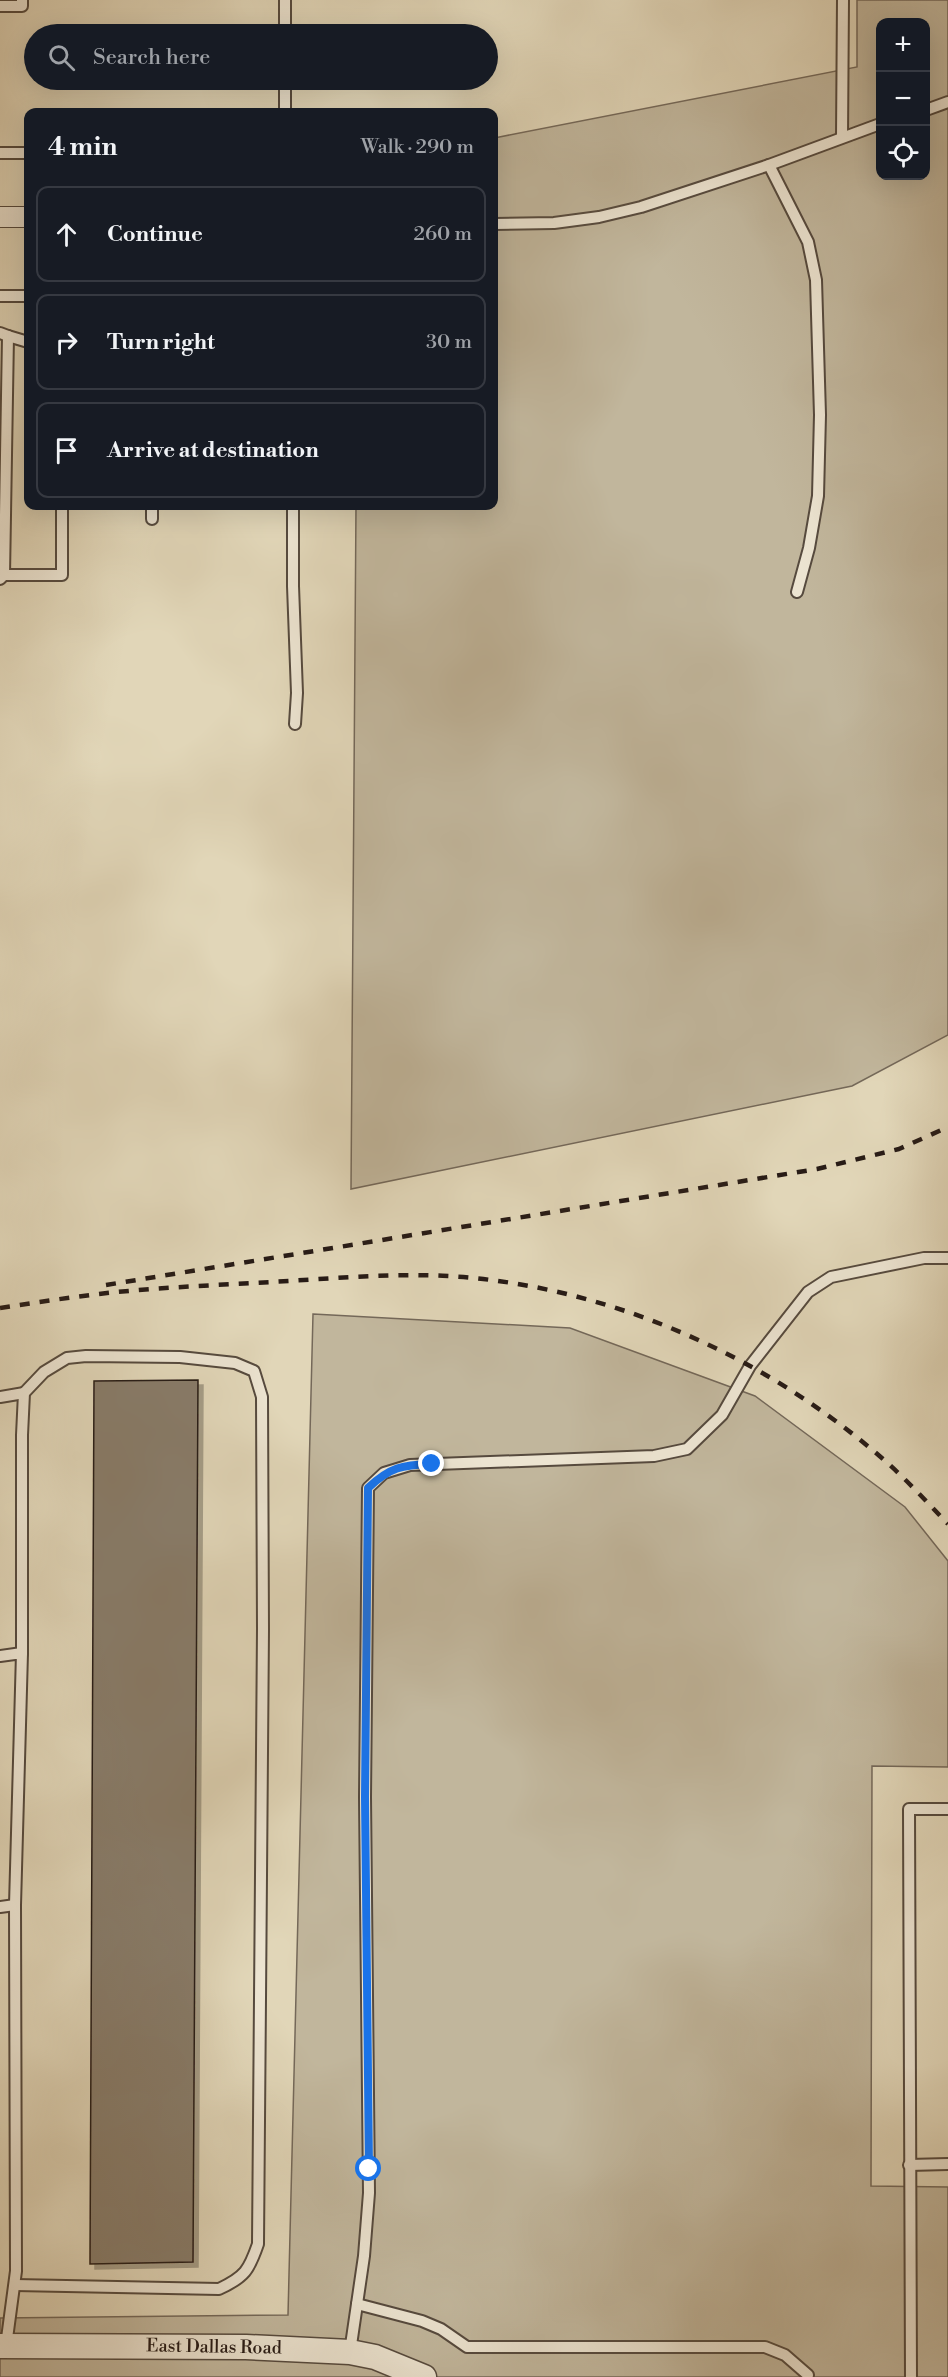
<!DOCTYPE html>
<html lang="en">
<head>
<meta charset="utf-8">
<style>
  :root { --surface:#171b24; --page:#20242c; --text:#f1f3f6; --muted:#9ea1a6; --line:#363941 }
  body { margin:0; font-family:"Libre Bodoni",serif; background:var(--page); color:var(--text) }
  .controls { position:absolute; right:18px; top:18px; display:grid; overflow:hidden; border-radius:12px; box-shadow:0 6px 24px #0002 }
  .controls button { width:54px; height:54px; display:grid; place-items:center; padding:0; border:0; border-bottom:2px solid var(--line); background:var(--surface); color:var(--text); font:30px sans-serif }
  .stop { position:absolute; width:18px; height:18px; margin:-14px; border:4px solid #1a73e8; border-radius:50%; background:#fff }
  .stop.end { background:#1a73e8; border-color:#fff; box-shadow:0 2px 6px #0008 }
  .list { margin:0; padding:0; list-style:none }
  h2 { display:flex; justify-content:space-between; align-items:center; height:78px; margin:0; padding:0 24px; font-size:26px }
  h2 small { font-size:20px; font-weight:400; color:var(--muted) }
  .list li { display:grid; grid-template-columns:39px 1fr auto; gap:18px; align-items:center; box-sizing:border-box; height:96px; margin:0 12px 12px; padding:0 12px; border:2px solid var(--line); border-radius:12px }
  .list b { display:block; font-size:22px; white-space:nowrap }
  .list em { font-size:20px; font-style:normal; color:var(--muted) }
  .icon { flex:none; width:33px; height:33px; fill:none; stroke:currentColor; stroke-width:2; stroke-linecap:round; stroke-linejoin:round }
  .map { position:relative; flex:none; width:948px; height:2377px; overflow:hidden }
  .search { position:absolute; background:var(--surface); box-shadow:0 6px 24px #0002; left:24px; top:24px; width:474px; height:66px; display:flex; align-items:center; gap:15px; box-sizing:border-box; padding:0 21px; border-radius:33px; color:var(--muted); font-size:22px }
  .panel { position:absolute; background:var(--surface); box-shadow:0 6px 24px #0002; left:24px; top:108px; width:474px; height:402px; border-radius:12px }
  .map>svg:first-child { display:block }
  .green { fill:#c1b69c; stroke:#746859; stroke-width:1.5; fill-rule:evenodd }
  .building { fill:#887c6a; stroke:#271b16; stroke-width:1.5; filter:url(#shadow) }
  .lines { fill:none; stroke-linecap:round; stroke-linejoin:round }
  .service-casing { stroke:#564a3e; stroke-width:14 }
  .minor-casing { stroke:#564a3e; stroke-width:22 }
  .tertiary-casing { stroke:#564a3e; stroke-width:27 }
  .service { stroke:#ece4d1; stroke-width:10 }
  .minor { stroke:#ece4d1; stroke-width:20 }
  .tertiary { stroke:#ece4d1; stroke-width:24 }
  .rail { stroke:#271b16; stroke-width:4.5; stroke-dasharray:10 10; stroke-linecap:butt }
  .route { stroke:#1a73e8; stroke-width:8 }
  .labels { text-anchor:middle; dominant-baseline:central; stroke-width:4.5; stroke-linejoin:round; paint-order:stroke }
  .street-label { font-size:18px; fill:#271b16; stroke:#ece4d1 }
</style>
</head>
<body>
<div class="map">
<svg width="948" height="2377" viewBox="0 0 948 2377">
  <defs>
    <filter id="shadow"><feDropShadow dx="5" dy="5" stdDeviation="0" flood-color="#0004"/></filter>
  </defs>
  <rect width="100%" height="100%" fill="#e1d6b8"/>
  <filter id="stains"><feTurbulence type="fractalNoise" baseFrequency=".00333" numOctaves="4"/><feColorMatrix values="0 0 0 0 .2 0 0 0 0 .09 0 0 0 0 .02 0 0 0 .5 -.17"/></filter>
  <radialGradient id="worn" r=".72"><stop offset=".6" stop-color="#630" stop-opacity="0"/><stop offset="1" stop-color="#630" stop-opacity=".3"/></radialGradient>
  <!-- green -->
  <g class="green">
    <path d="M857,0H948V1035L852,1086L351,1189L356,506H494V138L857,67ZM880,22H926V176H880Z"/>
    <polygon points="313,1314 570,1328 755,1396 905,1507 948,1561 948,1767 872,1766 871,2186 948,2187 948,2377 0,2377 0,2318 288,2315"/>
  </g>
  <!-- building -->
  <polygon class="building" points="198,1380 193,2262 90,2264 94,1381"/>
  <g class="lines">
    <defs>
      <g id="service">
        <polyline points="0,6 22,6 22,0"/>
        <polyline points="285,34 285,0"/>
        <polyline points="926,110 948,102"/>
        <polyline points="285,112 285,80"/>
        <polyline points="842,137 843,0"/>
        <polyline points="0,153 28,153"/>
        <polyline points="769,165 808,242 816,280 820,415 818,496 809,548 797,592"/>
        <polyline points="494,224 554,223 599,217 641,207 769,165 880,124"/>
        <polyline points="0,296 28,296"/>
        <polyline points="0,333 8,336 4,575 0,579"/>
        <polyline points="8,336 28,342"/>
        <polyline points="293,506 293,586 297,693 295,724"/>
        <polyline points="152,519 152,506"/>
        <polyline points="4,575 62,575 62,506"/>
        <polyline points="0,1397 24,1393"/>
        <polyline points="0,1656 22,1653 15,1905 16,2271 6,2346"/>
        <polyline points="0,1907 15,1905"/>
        <polyline points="909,2165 948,2164"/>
        <path d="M15,2285L219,2289C245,2277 249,2270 258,2244L263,1629L262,1397L254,1371L235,1363L180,1357L86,1356L67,1358L44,1372L24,1393L22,1435V1653"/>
        <polyline points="357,2304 422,2321 441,2329 467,2347 765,2347 785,2355 808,2375"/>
        <polyline points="350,2352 364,2256 369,2193 365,1797 368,1488 384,1473 410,1465 654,1456 687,1449 722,1415 750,1366 808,1292 831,1277 924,1258 948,1258"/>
        <polyline points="911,2377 909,1809 948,1809"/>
      </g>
      <polyline id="minor" points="0,217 28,217"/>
      <polyline id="tertiary" points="0,2346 246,2347 350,2352 375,2357 424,2377"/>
    </defs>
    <!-- service casing -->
    <use href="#service" class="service-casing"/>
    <!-- minor casing -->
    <use href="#minor" class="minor-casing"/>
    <!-- tertiary casing -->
    <use href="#tertiary" class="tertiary-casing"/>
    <!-- service -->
    <use href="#service" class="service"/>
    <!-- minor -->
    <use href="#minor" class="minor"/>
    <!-- tertiary -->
    <use href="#tertiary" class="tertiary"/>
    <!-- rail -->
    <g class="rail">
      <polyline points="106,1285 817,1169 899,1149 948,1127"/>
      <path d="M0,1308C39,1302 78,1296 117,1292C168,1287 220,1285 271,1282C344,1278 418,1270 491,1280C634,1298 774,1364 883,1459C906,1479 927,1502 948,1524"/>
    </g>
  </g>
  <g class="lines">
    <!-- route -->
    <path class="route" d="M369,2169L365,1797L368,1488C390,1467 402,1465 432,1464"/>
  </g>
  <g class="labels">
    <!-- street labels -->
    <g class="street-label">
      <text transform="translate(214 2347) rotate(1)">East Dallas Road</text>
    </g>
  </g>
  <rect width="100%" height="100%" filter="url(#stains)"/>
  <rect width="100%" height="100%" fill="url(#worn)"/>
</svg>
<div class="controls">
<button>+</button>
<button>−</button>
<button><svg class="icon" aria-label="locate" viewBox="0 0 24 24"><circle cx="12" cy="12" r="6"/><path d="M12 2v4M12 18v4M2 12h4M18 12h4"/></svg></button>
</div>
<div class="stop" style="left:369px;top:2169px"></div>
<div class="stop end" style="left:432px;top:1464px"></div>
<div class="search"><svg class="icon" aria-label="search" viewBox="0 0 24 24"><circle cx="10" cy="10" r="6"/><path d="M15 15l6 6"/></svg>Search here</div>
<section class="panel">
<h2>4 min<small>Walk · 290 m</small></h2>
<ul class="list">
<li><svg class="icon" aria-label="ahead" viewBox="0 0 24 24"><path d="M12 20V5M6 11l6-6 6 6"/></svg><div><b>Continue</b></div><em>260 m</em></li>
<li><svg class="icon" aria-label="right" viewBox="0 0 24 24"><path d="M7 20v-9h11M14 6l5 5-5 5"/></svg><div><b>Turn right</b></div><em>30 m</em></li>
<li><svg class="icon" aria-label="arrive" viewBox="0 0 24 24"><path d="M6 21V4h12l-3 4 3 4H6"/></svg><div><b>Arrive at destination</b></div></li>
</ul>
</section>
</div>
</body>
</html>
